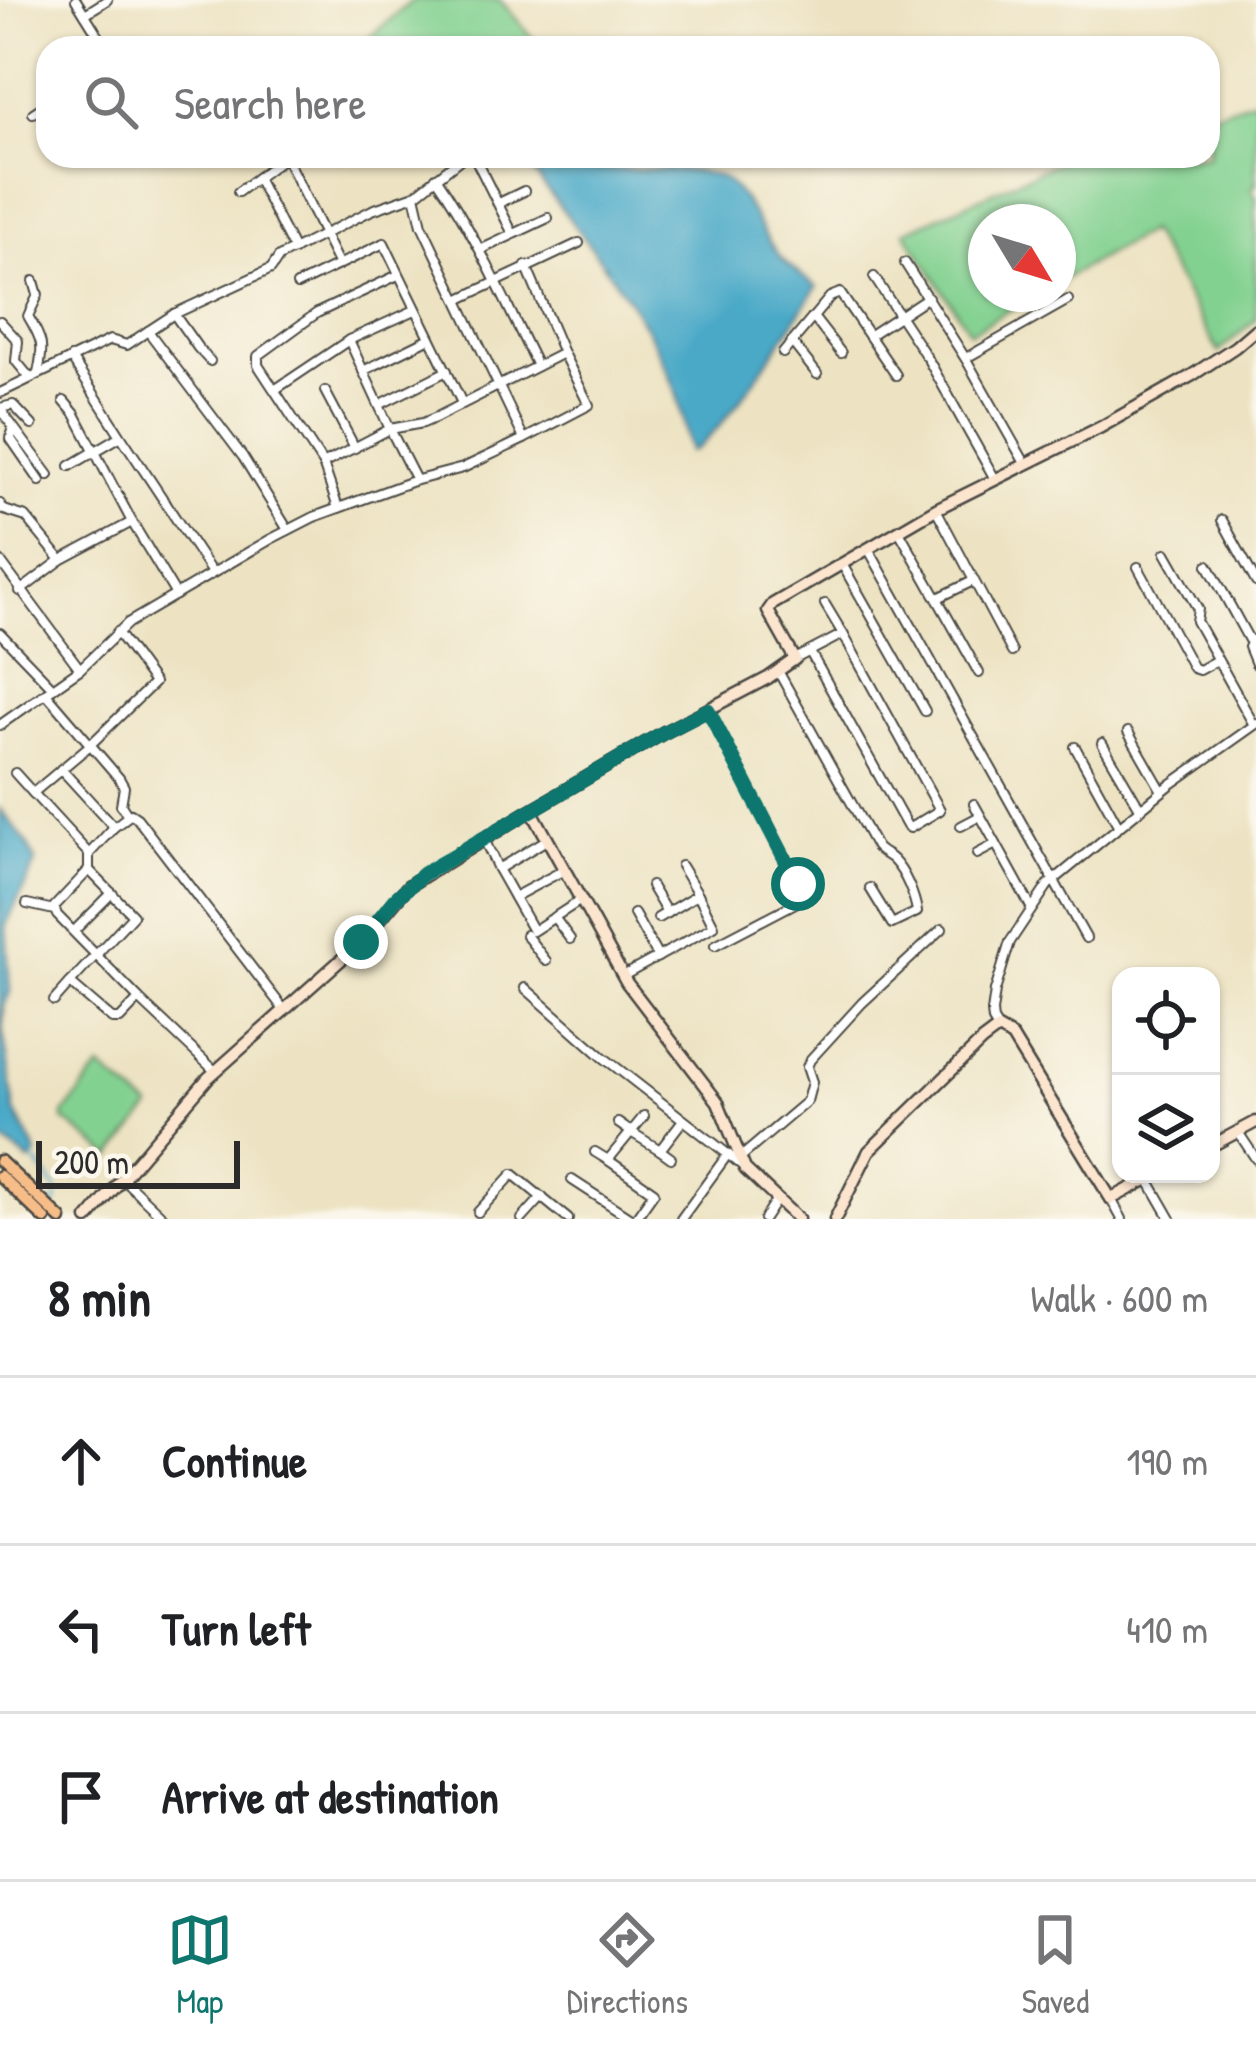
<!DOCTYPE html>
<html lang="en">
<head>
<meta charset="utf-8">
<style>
  :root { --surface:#fff; --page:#f2f2f2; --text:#202124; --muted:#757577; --line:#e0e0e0; --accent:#0f766e }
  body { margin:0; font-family:"Patrick Hand",sans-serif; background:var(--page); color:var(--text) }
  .controls { position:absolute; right:36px; bottom:36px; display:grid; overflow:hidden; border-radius:24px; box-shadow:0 3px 9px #0004 }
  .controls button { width:108px; height:108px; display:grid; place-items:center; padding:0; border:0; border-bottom:3px solid var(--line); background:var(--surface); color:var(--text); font:60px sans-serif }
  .compass { position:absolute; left:968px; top:204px; width:108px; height:108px; border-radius:50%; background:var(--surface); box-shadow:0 3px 9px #0004; rotate:128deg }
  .scale { position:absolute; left:36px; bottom:30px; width:204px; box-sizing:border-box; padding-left:12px; border:6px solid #2b2b2b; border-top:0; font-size:33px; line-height:42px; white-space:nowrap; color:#2b2b2b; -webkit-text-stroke:9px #fbf7ec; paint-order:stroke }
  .stop { position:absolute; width:36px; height:36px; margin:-27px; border:9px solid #0f766e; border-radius:50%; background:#fff }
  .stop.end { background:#0f766e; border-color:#fff; box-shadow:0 3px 12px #0008 }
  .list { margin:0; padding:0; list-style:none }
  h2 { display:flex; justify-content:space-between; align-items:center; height:156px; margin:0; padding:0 48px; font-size:51px }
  h2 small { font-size:39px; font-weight:400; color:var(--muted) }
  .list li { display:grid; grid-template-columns:78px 1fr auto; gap:36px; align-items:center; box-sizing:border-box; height:168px; padding:0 48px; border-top:3px solid var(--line) }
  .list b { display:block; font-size:45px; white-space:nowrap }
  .list em { font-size:39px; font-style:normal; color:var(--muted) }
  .icon { flex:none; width:66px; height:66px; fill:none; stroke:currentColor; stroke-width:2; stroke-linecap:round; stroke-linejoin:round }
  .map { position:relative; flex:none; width:1256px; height:1219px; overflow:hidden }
  .search { position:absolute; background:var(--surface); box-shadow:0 3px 9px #0004; left:36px; right:36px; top:36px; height:132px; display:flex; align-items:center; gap:30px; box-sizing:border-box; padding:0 42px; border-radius:36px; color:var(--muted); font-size:45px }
  .sheet { height:660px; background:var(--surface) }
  nav { display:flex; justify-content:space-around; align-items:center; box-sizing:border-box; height:168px; border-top:3px solid var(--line); background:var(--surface); font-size:33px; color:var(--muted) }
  nav a { display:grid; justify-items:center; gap:6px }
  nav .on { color:var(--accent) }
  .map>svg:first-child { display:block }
  .green { fill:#83d191; stroke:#577e5e; stroke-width:3 }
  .water { fill:#48a9c7; stroke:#3a6a79; stroke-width:3 }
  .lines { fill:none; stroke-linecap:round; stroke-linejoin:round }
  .stream { stroke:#48a9c7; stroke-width:3 }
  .street-casing { stroke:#484742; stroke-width:12 }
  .secondary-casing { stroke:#484742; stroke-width:15 }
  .primary-casing { stroke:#484742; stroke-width:15 }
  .street { stroke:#fff; stroke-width:8 }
  .secondary { stroke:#fce5cf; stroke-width:10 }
  .primary { stroke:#f7bd88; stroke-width:10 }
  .route { stroke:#0f766e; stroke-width:15 }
</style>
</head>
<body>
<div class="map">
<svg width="1256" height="1219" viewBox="0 0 1256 1219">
  <rect width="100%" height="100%" fill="#fbf7ec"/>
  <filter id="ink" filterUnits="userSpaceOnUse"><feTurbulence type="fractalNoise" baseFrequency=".00833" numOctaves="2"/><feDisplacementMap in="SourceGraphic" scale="24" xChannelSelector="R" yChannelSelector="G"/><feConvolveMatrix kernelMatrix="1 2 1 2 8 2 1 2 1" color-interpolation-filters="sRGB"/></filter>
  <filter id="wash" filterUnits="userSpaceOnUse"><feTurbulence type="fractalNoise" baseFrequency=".004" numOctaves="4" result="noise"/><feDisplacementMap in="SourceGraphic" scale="48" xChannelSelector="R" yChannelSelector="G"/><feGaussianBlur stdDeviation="2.7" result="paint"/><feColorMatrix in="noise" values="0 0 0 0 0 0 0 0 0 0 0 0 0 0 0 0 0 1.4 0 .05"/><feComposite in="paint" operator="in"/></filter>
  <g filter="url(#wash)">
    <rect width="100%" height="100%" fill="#ede3c3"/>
    <!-- green -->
    <g class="green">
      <polygon points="413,0 500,0 541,48 357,48"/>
      <polygon points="1256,99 1256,185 1251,188 1256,197 1256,319 1219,352 1149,231 1058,282 1058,222 986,222 986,294 1037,294 970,332 905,232 1056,163 1079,156 1208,156 1208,114"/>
      <polygon points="100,1068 151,1108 112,1157 64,1120 64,1114"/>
    </g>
    <!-- water -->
    <g class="water">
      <path d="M541,168C580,174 702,160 726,181C749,200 758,227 775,250C785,265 803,276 817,287C793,322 722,438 690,452C685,431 682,409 675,389C645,308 584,240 533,171Z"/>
      <polygon points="0,809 27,843 36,863 6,925 10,992 4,1006 3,1030 15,1111 37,1154 30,1161 0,1139"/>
    </g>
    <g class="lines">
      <!-- stream -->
      <polyline class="stream" points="33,1158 56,1189 57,1202 52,1208"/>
    </g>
  </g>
  <g filter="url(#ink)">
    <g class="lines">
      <defs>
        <g id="street">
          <polyline points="76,0 106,48"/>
          <polyline points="85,14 107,0"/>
          <polyline points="126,48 134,42"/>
          <polyline points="33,113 48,103"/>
          <polyline points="141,156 144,161 151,156"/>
          <polyline points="285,156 339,265"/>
          <polyline points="474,156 513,234"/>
          <polyline points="535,156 546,161"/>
          <path d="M436,177C477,236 505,302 537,366"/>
          <polyline points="257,178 294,250"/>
          <polyline points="238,192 285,157"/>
          <polyline points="499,203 524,191"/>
          <polyline points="480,250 548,218"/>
          <polyline points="905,263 967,361 1026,465"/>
          <polyline points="874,277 926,356"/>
          <path d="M34,281L38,295L28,316C43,341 44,346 38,373"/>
          <polyline points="297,285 384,243 462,403"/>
          <polyline points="458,300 579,243"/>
          <polyline points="174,314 198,348 210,361"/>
          <polyline points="813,317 841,353"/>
          <polyline points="0,321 18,341 16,361 30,378"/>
          <polyline points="148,331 174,314 271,269 279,257 372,210 415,195 464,156"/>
          <polyline points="870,335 928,297"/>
          <polyline points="792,342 817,374"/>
          <polyline points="783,353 830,297 840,293 896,375"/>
          <polyline points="71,358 121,436"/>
          <polyline points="966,358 1068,300"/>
          <polyline points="929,361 995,479"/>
          <polyline points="363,371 430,338"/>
          <polyline points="276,389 349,340"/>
          <polyline points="325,391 355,448"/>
          <polyline points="0,393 110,340 127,345 148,331 243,457 288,530"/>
          <polyline points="64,401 75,414 132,522 176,595"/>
          <polyline points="379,405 447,371"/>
          <polyline points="0,408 13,405 32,425"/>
          <polyline points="0,409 49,475"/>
          <polyline points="12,429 11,439 40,481"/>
          <polyline points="524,439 589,405 563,353 526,266"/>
          <polyline points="323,464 258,365 258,356 317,313 398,275"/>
          <polyline points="70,466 121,436 212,573"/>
          <polyline points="416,480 390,429 423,423 437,417 563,353"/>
          <polyline points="0,504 4,510 26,517 61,560 132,522"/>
          <polyline points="338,508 323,464 390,429 349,340 415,310"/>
          <polyline points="936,509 1012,652"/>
          <polyline points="1222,520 1256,582"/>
          <polyline points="899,531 979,673"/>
          <polyline points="869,550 1086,938"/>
          <polyline points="1166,553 1198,609 1196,621 1254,725"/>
          <polyline points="0,561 80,669"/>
          <polyline points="842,564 925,711"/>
          <polyline points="1208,565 1249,640 1256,640"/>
          <polyline points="1138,567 1193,668 1199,670 1217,660"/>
          <polyline points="20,591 61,560"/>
          <polyline points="938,598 973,581"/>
          <polyline points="825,604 843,634"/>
          <polyline points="117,632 154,683 89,746 33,793 89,854 89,870 133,915 70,983 112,1019 120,1019 139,999"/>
          <polyline points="0,633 53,688"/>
          <polyline points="1252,642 1249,647 1256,664"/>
          <polyline points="795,659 843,634 940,810 910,828 907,826 810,652"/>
          <path d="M778,671L876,847C881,853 888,855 893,860C905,872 915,897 917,912L892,924L870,888"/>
          <polyline points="46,693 119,778 124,787 121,805 128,816"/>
          <polyline points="708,710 802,891 803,899 715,945"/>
          <polyline points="0,725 80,669 128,623 271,539 314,517 410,482 463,468 524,439 422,225 415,195"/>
          <polyline points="1128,732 1162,791"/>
          <polyline points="1102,743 1140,808"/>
          <polyline points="1075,747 1118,825"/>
          <polyline points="61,769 114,827"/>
          <polyline points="15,773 33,793"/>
          <polyline points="974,804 1031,907"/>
          <polyline points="961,826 980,816"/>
          <polyline points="484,839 498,869 548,839"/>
          <polyline points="89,854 114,827 131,814 137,818 285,1011"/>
          <polyline points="977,854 996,844"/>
          <polyline points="681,866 698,894"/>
          <polyline points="498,869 533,931 581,900"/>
          <polyline points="89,870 54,907 57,915 139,999 215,1071"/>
          <polyline points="651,886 667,913"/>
          <polyline points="514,897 564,870"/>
          <polyline points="27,904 54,910"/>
          <polyline points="634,914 658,957"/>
          <polyline points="554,917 570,939"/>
          <polyline points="74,931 112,893"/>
          <polyline points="526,935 546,961"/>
          <polyline points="623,976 714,926 698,894 658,918"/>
          <polyline points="525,988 603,1057 743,1166"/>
          <polyline points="54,1001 70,983"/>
          <polyline points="998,1029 993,1021 992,1012 995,991 1010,942 1048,885 1170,785 1256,724"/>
          <polyline points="644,1116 631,1132 660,1150 683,1120"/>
          <polyline points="618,1123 631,1132 608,1160 654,1192 635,1219"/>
          <polyline points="1238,1132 1256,1159"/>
          <polyline points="660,1150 671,1158"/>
          <polyline points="595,1152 608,1160"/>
          <polyline points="741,1157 807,1101 812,1082 807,1067 810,1060 862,1003 942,929"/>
          <polyline points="122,1178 165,1219"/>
          <polyline points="1148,1179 1171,1219"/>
          <polyline points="572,1180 632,1219"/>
          <polyline points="1111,1199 1122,1219"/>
          <polyline points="478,1212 513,1174 568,1219"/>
          <polyline points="522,1219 542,1197"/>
          <polyline points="681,1219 728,1154"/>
          <polyline points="764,1219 777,1199"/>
        </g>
        <g id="secondary">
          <polyline points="528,812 663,733 768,678 795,659 768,611 773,604 936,509 1101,427 1191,376 1235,347 1256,329"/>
          <polyline points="1211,1146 1256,1122"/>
          <polyline points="88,1219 208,1078 361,942 408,886 528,812 533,813 627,983 718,1102 745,1169 798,1219"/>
          <polyline points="835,1219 869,1151 982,1041 998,1029 1012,1037 1111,1199 1157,1174"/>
        </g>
        <g id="primary">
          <polyline points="0,1161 61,1219"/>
          <polyline points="0,1176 45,1219"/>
        </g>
      </defs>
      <!-- street casing -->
      <use href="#street" class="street-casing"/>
      <!-- secondary casing -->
      <use href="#secondary" class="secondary-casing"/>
      <!-- primary casing -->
      <use href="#primary" class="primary-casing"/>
      <!-- street -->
      <use href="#street" class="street"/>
      <!-- secondary -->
      <use href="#secondary" class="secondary"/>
      <!-- primary -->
      <use href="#primary" class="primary"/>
    </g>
  </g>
  <g class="lines" filter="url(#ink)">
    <!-- route -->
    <polyline class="route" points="361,942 395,899 423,874 663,733 708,710 798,884"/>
  </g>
</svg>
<div class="controls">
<button><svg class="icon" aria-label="locate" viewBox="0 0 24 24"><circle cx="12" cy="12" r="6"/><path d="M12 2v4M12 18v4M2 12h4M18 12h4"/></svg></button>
<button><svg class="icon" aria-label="layers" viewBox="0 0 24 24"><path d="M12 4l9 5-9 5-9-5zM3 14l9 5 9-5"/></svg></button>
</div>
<svg class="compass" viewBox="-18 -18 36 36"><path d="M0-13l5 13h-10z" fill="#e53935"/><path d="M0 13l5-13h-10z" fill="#757577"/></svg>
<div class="scale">200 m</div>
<div class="stop" style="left:798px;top:884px"></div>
<div class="stop end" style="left:361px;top:942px"></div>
<div class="search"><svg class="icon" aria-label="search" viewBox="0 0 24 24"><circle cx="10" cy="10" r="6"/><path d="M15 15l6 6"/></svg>Search here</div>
</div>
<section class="sheet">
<h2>8 min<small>Walk · 600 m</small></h2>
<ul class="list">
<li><svg class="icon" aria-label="ahead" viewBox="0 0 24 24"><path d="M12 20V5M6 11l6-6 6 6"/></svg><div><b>Continue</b></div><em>190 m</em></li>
<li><svg class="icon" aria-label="left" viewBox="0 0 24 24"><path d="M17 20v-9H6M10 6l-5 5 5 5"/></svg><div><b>Turn left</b></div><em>410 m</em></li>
<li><svg class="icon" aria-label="arrive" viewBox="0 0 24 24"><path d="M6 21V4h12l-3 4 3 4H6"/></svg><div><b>Arrive at destination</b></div></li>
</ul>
</section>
<nav>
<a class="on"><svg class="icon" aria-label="map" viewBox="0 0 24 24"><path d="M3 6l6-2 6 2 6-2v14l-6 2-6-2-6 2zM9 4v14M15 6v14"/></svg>Map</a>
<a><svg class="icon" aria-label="directions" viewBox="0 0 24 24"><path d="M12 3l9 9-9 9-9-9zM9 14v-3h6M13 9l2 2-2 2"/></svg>Directions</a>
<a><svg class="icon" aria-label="saved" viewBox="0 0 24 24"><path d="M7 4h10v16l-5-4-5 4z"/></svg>Saved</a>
</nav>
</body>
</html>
